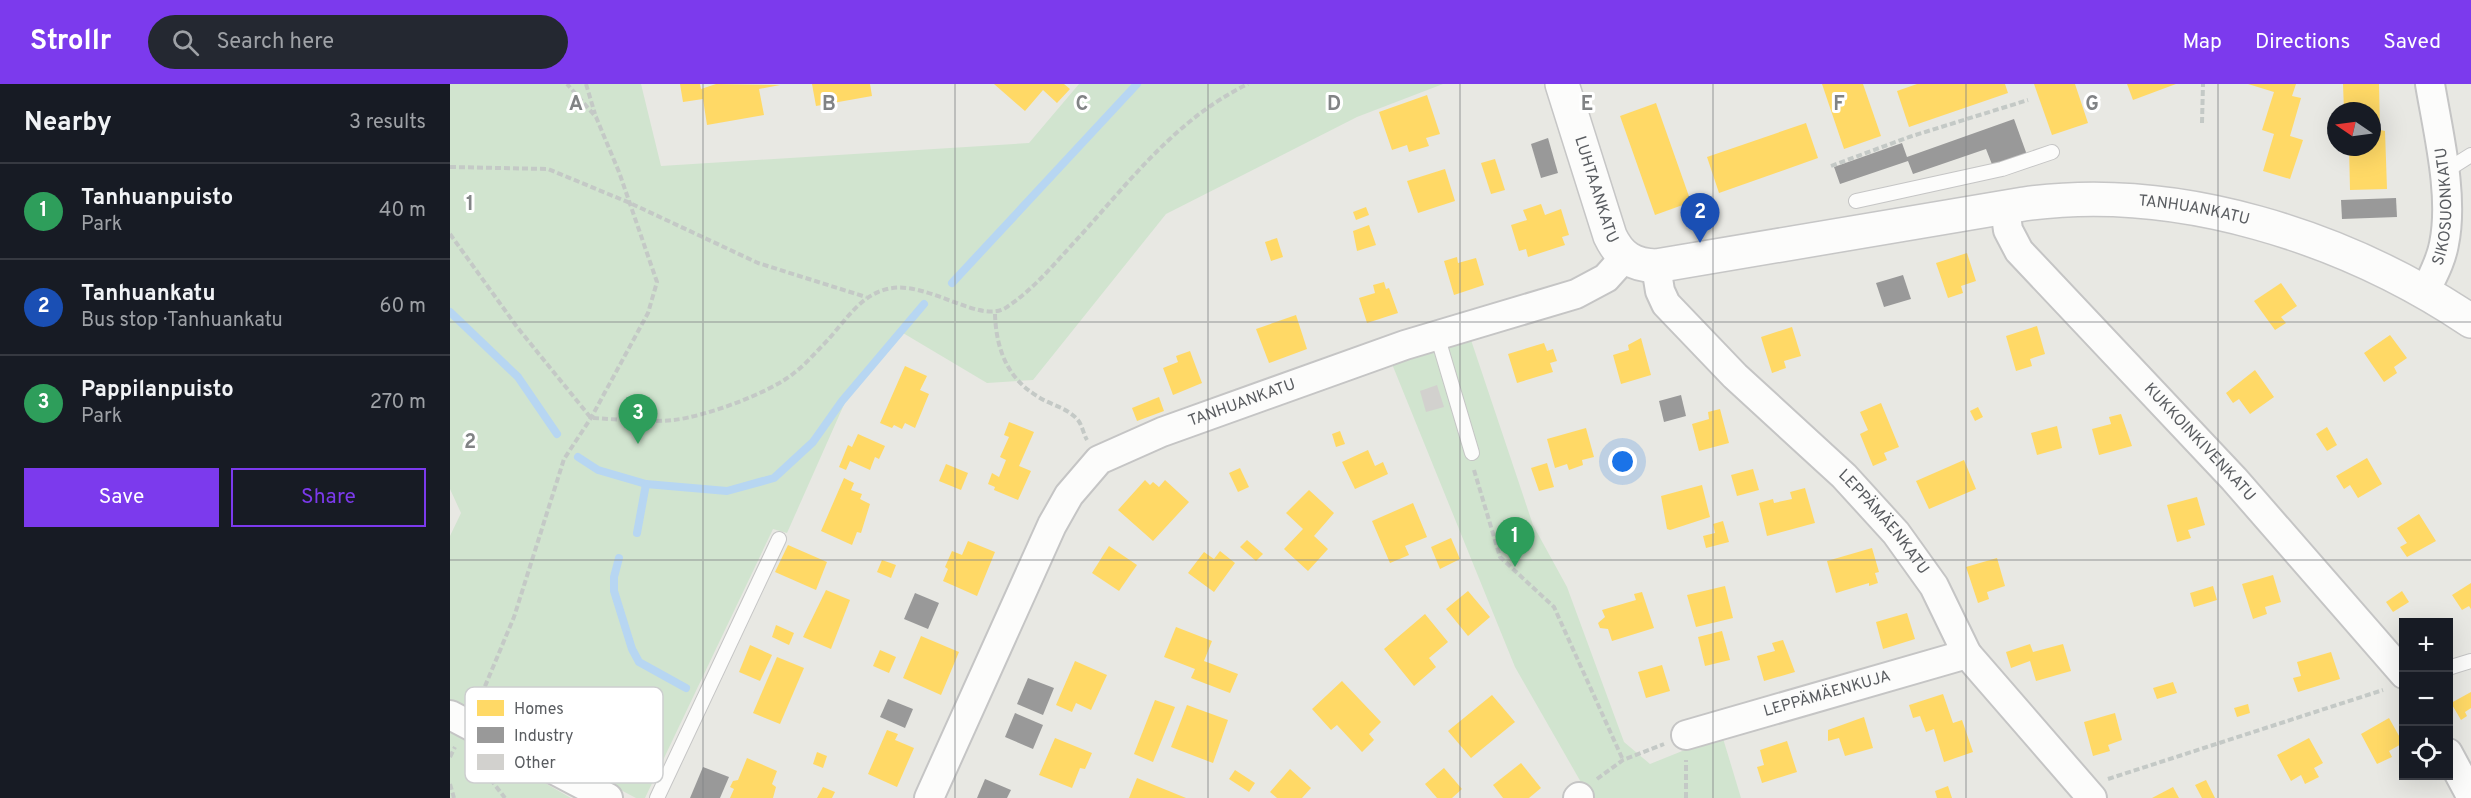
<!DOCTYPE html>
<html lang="en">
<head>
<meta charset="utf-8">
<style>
  :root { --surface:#171b24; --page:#242831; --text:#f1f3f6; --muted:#9ea1a6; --line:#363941; --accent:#7c3aed }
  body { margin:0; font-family:Overpass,sans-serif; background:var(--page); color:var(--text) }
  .controls { position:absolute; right:18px; bottom:18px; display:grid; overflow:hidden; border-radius:0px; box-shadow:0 6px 24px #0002 }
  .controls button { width:54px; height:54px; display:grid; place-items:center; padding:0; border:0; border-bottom:2px solid var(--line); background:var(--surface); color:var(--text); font:30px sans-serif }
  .compass { position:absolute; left:1877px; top:18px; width:54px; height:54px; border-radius:50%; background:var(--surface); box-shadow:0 6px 24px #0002; rotate:283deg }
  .you { position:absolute; left:1173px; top:378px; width:21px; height:21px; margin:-15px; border:4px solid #fff; border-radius:50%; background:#1a73e8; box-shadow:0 0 0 9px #1a73e833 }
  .badge { display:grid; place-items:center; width:39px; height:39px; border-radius:50%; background:var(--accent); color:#fff; font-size:20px; font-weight:700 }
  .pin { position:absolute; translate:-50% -50px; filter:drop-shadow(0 2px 3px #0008) }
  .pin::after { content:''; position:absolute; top:32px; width:21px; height:18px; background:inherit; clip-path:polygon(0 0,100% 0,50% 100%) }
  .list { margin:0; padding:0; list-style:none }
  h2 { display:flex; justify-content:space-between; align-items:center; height:78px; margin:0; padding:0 24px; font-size:26px }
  h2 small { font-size:20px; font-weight:400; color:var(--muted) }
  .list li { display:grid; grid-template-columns:39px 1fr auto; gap:18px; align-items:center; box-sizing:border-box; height:96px; padding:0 24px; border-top:2px solid var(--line) }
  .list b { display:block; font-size:22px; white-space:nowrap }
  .list p { margin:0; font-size:20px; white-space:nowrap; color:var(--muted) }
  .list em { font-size:20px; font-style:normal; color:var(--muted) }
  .actions { display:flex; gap:12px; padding:18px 24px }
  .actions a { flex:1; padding:14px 0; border:2px solid var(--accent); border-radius:0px; text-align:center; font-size:21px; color:var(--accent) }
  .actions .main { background:var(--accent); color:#fff }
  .icon { flex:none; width:33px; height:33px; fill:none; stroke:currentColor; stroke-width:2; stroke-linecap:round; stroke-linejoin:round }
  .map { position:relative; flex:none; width:2021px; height:714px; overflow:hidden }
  header { display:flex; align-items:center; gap:36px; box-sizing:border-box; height:84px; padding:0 30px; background:var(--accent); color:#fff }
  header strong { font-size:28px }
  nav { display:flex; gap:33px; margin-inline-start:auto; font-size:21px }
  .search { width:420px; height:54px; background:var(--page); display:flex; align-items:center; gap:15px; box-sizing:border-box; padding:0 21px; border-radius:33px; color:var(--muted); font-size:22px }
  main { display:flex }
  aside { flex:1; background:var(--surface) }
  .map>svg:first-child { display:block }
  .green { fill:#d1e4cf }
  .homes { fill:#ffd966 }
  .industry { fill:#999 }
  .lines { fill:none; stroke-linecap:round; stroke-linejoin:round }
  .stream { stroke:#b7d6f2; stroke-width:8 }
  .building { fill:#d2d1ce }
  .lane-casing { stroke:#c5c5c5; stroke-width:16 }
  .street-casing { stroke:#c5c5c5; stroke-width:32 }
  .secondary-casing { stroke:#c6c6c6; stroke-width:36 }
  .path { stroke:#c4c9c6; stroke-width:4; stroke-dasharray:6 3; stroke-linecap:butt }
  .lane { stroke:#fcfcfb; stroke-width:14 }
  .street { stroke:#fcfcfb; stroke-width:28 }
  .secondary { stroke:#fcfcfb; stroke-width:33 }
  .grid { fill:none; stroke:#818385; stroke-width:1.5; stroke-opacity:0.55 }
  .labels { text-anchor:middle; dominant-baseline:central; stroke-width:6; stroke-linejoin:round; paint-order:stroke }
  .street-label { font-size:16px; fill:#595c60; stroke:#fff }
  .key { fill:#fff; stroke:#cdcecf; stroke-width:1.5 }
  .key-label { font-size:16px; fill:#595c60 }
  .grid-label { font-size:20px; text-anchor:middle; font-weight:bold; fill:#818385; stroke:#fff; stroke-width:6; stroke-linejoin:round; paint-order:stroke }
</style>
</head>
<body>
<header>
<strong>Strollr</strong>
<div class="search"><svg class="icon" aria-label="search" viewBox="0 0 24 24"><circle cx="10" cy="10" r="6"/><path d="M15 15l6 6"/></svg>Search here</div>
<nav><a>Map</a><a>Directions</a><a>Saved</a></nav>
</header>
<main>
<aside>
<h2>Nearby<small>3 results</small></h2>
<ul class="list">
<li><span class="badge" style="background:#2e9e5b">1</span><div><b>Tanhuanpuisto</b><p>Park</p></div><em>40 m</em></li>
<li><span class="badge" style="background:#1a4fb4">2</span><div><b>Tanhuankatu</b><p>Bus stop · Tanhuankatu</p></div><em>60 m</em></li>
<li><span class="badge" style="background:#2e9e5b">3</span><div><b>Pappilanpuisto</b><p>Park</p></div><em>270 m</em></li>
</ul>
<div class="actions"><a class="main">Save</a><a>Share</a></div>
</aside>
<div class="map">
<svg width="2021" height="714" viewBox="0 0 2021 714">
  <rect width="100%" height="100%" fill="#e8e8e3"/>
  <!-- green -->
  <g class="green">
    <polygon points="0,0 191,0 211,82 579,59 629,0 993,0 907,33 716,130 583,296 537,299 453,249 396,316 337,449 323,445 195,714 186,714 0,617 0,452 11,429 0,405"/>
    <polygon points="1019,250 1083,441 1117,503 1174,658 1200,680 1272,651 1291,714 1140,714 1065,583 942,280"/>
    <polygon points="0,647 27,660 121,714 0,714"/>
  </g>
  <!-- homes -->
  <g class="homes">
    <polygon points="230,0 250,0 251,5 266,0 330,1 309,5 314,31 257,41 253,15 233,18"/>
    <polygon points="362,0 420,0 422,12 366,22"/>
    <polygon points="544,0 614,0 620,5 607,19 593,6 575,27"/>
    <polygon points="1372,0 1413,0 1431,52 1394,65"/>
    <polygon points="1467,0 1555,0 1558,9 1459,43 1447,7"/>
    <polygon points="1584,0 1625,0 1638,39 1602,51"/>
    <polygon points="1677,0 1726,0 1683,16"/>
    <polygon points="1798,0 1846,0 1842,12 1851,14 1840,52 1853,56 1840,95 1813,87 1824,50 1812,46 1824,8"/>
    <polygon points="1893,0 1929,0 1930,46 1935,47 1937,105 1900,106 1899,63 1922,63 1922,27 1894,27"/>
    <polygon points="977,11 990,50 976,54 979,62 959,68 957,61 942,66 929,28"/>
    <polygon points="1206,19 1241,118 1205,131 1170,32"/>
    <polygon points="1356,39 1368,74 1269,109 1257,73"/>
    <polygon points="1045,75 1055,106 1041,110 1031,79"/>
    <polygon points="995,85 1005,117 968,129 957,97"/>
    <polygon points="1091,120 1095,131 1111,125 1119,151 1112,153 1115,161 1078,173 1076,165 1069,167 1061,141 1077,136 1073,126"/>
    <polygon points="916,123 919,131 906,136 903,128"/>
    <polygon points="919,141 926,161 907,167 903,147"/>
    <polygon points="827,154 833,173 821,177 815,158"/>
    <polygon points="1517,169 1526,197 1511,202 1513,209 1498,214 1486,179"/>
    <polygon points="1007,173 1008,179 1026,174 1034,201 1004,211 994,177"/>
    <polygon points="934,198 936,205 939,204 948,229 917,239 909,214 925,209 923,201"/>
    <polygon points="1831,199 1847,222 1831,233 1836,239 1825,246 1804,217"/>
    <polygon points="846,231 857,265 819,279 806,245"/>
    <polygon points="1587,242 1595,270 1580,275 1582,282 1566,287 1556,252"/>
    <polygon points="1342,243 1351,272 1334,277 1336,284 1322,289 1311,253"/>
    <polygon points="1940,251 1957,274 1944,283 1947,289 1934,298 1914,269"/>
    <polygon points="1191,254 1201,291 1171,300 1163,271 1179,266 1178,261"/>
    <polygon points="1094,259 1097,267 1103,265 1107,277 1100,279 1103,288 1067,299 1058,270"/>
    <polygon points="740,267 752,299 723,311 713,284 728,278 726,272"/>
    <polygon points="455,282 477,292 470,306 479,310 465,344 455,339 452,345 444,341 442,344 430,339"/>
    <polygon points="1805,286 1824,313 1800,330 1789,315 1783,319 1776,309"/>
    <polygon points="709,313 714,327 687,337 682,324"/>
    <polygon points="1431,319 1449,363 1434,369 1437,376 1423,382 1410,350 1418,346 1410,328"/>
    <polygon points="1528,323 1533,333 1525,337 1520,327"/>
    <polygon points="1270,325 1279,359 1249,367 1242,340 1259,335 1258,328"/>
    <polygon points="1671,330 1682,362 1649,371 1642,345 1661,340 1659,333"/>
    <polygon points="559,338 584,348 569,382 581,387 568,416 544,406 545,403 538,400 542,389 549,393 556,376 550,373 559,353 554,351"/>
    <polygon points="1607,342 1612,364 1587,371 1581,349"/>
    <polygon points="1877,343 1887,361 1877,367 1866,350"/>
    <polygon points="1136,344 1144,373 1132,376 1133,381 1119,386 1117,380 1105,384 1097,355"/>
    <polygon points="890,347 895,360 886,363 882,350"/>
    <polygon points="408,350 435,362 429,375 425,373 420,386 400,377 396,386 389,383 398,361 402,363"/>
    <polygon points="918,366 925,382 933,378 938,390 905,405 892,378"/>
    <polygon points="1917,374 1932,400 1908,414 1900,401 1894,405 1886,392"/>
    <polygon points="1514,376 1526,405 1479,425 1466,397"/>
    <polygon points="1097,379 1104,403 1089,407 1081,384"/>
    <polygon points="496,380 518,389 511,406 489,397"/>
    <polygon points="790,384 799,403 788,408 779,389"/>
    <polygon points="1303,385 1309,406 1287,412 1281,391"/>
    <polygon points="394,394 404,399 401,406 412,410 410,415 420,420 411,449 407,448 402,461 371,447"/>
    <polygon points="695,396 700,401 703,398 709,403 715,396 739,418 703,457 668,426"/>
    <polygon points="1252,401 1260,433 1220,446 1217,445 1211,412"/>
    <polygon points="1355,404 1365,439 1317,452 1309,419 1323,415 1324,419 1342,415 1340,408"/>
    <polygon points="859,406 884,429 864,452 878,465 858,487 834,465 853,445 836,429"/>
    <polygon points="1747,413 1755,441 1738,446 1741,454 1727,458 1717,421"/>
    <polygon points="963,419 977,453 955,462 959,471 940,479 922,437"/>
    <polygon points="1969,430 1986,457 1957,473 1950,463 1957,459 1947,444"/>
    <polygon points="1273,437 1279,458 1256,464 1253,452 1265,449 1263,440"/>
    <polygon points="1001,454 1010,475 990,485 981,463"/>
    <polygon points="797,456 813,470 806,477 790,463"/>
    <polygon points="518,457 545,468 527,512 493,497 498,485 495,483 502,467 512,471"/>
    <polygon points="338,461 377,478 366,506 325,488"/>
    <polygon points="659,462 687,481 669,507 642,489"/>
    <polygon points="1422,464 1429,488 1425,489 1428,499 1419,502 1419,499 1386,509 1377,477"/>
    <polygon points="770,467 785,479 764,508 738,489 754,468 764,475"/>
    <polygon points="1547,474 1555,502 1537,508 1539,515 1528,519 1516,483"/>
    <polygon points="432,476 446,481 441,494 427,488"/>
    <polygon points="1823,491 1831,518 1815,523 1817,530 1803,535 1792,500"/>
    <polygon points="2021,499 2021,525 2019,522 2012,526 2002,511"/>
    <polygon points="1275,502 1283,534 1246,543 1237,511"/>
    <polygon points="1763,502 1767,516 1744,523 1740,509"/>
    <polygon points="376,506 400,516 381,565 353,553"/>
    <polygon points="1018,507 1040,533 1018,552 996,525"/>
    <polygon points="1952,507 1959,518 1943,528 1936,518"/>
    <polygon points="1192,508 1204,544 1162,557 1158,545 1150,544 1148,539 1155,533 1152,526 1186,516 1184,510"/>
    <polygon points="1457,529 1465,555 1433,565 1426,538"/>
    <polygon points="975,530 998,558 979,574 986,583 964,602 934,565"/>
    <polygon points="326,541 344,549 339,561 322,553"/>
    <polygon points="726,543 762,557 754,577 788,590 780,609 741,594 745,585 714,573"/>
    <polygon points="1272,547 1280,576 1255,582 1248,553"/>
    <polygon points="471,552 509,568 491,611 453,594"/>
    <polygon points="1333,556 1345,588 1314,597 1307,572 1325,567 1322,559"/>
    <polygon points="1580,560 1583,568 1613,560 1621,587 1586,597 1580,577 1561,584 1556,568"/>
    <polygon points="300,561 322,571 310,597 289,588"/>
    <polygon points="430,566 446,573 439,589 423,582"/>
    <polygon points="1881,568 1890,595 1848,608 1843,594 1851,592 1847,578"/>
    <polygon points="327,573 354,584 330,640 303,629"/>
    <polygon points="625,577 657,591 641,626 626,619 622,628 606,621"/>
    <polygon points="1212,581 1220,607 1196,614 1188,588"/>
    <polygon points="892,597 931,638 919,650 924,656 912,668 887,641 881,646 862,625"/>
    <polygon points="1723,598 1727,609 1707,615 1703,604"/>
    <polygon points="2021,608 2021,624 2015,628 2017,632 2011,636 2001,619"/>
    <polygon points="1493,610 1503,639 1512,636 1523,668 1494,678 1484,645 1476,648 1470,632 1463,634 1459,621"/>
    <polygon points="1042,611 1065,638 1021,674 998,647"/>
    <polygon points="705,616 725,623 703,678 684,670"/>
    <polygon points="1798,620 1800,629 1787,633 1784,624"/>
    <polygon points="737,621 778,636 763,679 721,663"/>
    <polygon points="1665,629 1672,656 1658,661 1660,667 1643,672 1634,638"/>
    <polygon points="1414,633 1423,664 1395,672 1389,654 1378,657 1378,646"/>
    <polygon points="1939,634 1953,659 1939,667 1942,673 1927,680 1911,650"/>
    <polygon points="437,646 448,650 445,656 464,664 447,703 418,690"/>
    <polygon points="605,654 642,669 635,685 630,684 622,704 589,691"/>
    <polygon points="1859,654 1873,679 1864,684 1869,693 1855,700 1851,691 1841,697 1827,671"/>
    <polygon points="1337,657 1347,688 1312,699 1307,683 1314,681 1310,666"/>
    <polygon points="367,668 377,672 373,684 363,680"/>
    <polygon points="297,674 327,687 322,700 326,703 323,714 280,714 284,705 280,703 283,697 288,696"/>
    <polygon points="1071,679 1091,704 1079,714 1053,714 1043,701"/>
    <polygon points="994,684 1012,705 1002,714 987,714 975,700"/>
    <polygon points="840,685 861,704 852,714 827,714 820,708"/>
    <polygon points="785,686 805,699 799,708 779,695"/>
    <polygon points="687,694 736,714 679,714"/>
    <polygon points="1756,696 1765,714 1752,714 1745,701"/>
    <polygon points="1498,702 1502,714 1487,714 1485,707"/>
    <polygon points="373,703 385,708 382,714 367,714"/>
    <polygon points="1723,703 1729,714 1702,714"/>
  </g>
  <!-- industry -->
  <g class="industry">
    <polygon points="1564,35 1577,71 1543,83 1536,65 1463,90 1458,77 1390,100 1384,83 1452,59 1457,73"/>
    <polygon points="1098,54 1108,89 1091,94 1081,60"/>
    <polygon points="1946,114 1947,133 1892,135 1891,116"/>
    <polygon points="1453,191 1461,215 1434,223 1426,199"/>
    <polygon points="1231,311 1236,332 1214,338 1209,317"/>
    <polygon points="465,509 489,519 478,545 454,535"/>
    <polygon points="578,594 604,604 593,631 567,620"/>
    <polygon points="438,615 463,625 455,644 430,633"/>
    <polygon points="565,629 593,641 583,665 555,653"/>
    <polygon points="253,683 279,693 270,714 240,714"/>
    <polygon points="535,695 561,706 557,714 527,714"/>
  </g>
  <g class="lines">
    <!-- stream -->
    <g class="stream">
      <polyline points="502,199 687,0"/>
      <polyline points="0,228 68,293 107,350"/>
      <polyline points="128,373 148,386 196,400 277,407 324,394 363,358 392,317 474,220"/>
      <polyline points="187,449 196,400"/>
      <polyline points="169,474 164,493 164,507 182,565 189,578 236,604"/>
    </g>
  </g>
  <!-- building -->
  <polygon class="building" points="987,301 994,323 976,328 970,307"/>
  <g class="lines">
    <defs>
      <g id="lane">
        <polyline points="1994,88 2021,71"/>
        <polyline points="1406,117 1552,85 1602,68"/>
        <polyline points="987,251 1022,369"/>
        <polyline points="1998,584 2021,577"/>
        <polyline points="207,714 329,455"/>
      </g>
      <g id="street">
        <path id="s1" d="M1555,124L1558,146L1569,167L1784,395L1954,590"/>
        <path id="s2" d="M1206,182L1210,207L1216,220L1285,292L1394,392L1446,449L1484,502L1517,570L1642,714"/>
        <path id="s3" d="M1976,206C1983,191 1991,177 1994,160C2004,112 1988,48 1980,0"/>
        <polyline points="0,631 158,714"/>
        <path id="s4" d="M1236,651L1517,570"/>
        <polyline points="1998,669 2021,712"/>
        <path id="s5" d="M479,714L602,441L619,411L649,376L712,348L955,261L1126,210L1156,194L1174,174"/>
        <polyline points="1128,714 1129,713"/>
      </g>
      <g id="secondary">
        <path id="s6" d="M1112,0L1160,152C1170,173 1183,181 1206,182L1574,120C1727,99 1894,152 2021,237"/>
      </g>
    </defs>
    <!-- lane casing -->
    <use href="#lane" class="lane-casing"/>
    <!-- street casing -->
    <use href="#street" class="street-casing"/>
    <!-- secondary casing -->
    <use href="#secondary" class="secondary-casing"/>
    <!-- path -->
    <g class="path">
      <polyline points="136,0 145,30"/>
      <polyline points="1752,39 1753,0"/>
      <polyline points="1381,82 1459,53 1578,16"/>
      <polyline points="0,83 98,85 180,119 308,179 416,213"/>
      <path d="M0,150L67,243L141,334C168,335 196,339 223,336C254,333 320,309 344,289C355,281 364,270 373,261C393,241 408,212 437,205C477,195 531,242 557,223C581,207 600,185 619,164C675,104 723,36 798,0"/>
      <path d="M545,230C546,264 557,294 587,312C600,321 616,323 627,335C632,340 633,349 637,356"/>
      <polyline points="1024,386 1050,473 1104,523 1173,676"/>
      <polyline points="28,619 64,533 114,375 141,334 198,229 207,198 169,88 146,33 117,0"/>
      <polyline points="0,673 5,663"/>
      <polyline points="24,674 55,714"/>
      <polyline points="1147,695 1173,676 1214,660"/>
      <polyline points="1658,695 1933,606"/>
      <polyline points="0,700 4,714"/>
      <polyline points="1236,714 1236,676"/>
    </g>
    <!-- lane -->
    <use href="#lane" class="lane"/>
    <!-- street -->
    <use href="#street" class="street"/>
    <!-- secondary -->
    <use href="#secondary" class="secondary"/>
  </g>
  <!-- grid -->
  <path class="grid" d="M253,0V714M505,0V714M758,0V714M1010,0V714M1263,0V714M1516,0V714M1768,0V714M0,238H2021M0,476H2021"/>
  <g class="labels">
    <!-- street labels -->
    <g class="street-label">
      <text stroke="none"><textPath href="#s6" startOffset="111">LUHTAANKATU</textPath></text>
      <text stroke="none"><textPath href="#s3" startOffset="87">SIKOSUONKATU</textPath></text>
      <text stroke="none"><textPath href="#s6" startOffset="762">TANHUANKATU</textPath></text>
      <text stroke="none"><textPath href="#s5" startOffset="534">TANHUANKATU</textPath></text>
      <text stroke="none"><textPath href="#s1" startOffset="309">KUKKOINKIVENKATU</textPath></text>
      <text stroke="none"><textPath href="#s2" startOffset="348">LEPPÄMÄENKATU</textPath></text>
      <text stroke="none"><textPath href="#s4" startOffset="147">LEPPÄMÄENKUJA</textPath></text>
    </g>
  </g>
  <!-- legend -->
  <rect x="15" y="603" width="198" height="96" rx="9" class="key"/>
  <rect x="27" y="616" width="27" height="16" fill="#ffd966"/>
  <rect x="27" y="643" width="27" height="16" fill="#999"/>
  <rect x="27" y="670" width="27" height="16" fill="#d2d1ce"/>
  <g class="key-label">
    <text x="64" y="630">Homes</text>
    <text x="64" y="657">Industry</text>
    <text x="64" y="684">Other</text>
  </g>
  <g class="grid-label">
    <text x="126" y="26">A</text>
    <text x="379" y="26">B</text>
    <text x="632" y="26">C</text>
    <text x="884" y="26">D</text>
    <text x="1137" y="26">E</text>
    <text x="1389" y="26">F</text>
    <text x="1642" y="26">G</text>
    <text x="20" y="126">1</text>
    <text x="20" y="364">2</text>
  </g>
</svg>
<div class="controls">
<button>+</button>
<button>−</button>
<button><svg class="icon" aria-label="locate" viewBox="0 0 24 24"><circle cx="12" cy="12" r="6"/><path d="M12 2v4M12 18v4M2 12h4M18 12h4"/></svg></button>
</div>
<svg class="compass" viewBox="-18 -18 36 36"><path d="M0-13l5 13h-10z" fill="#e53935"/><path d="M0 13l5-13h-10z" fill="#9ea1a6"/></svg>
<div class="you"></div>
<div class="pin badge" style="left:1065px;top:483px;background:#2e9e5b">1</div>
<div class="pin badge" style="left:1250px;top:159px;background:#1a4fb4">2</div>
<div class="pin badge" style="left:188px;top:360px;background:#2e9e5b">3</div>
</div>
</main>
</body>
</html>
